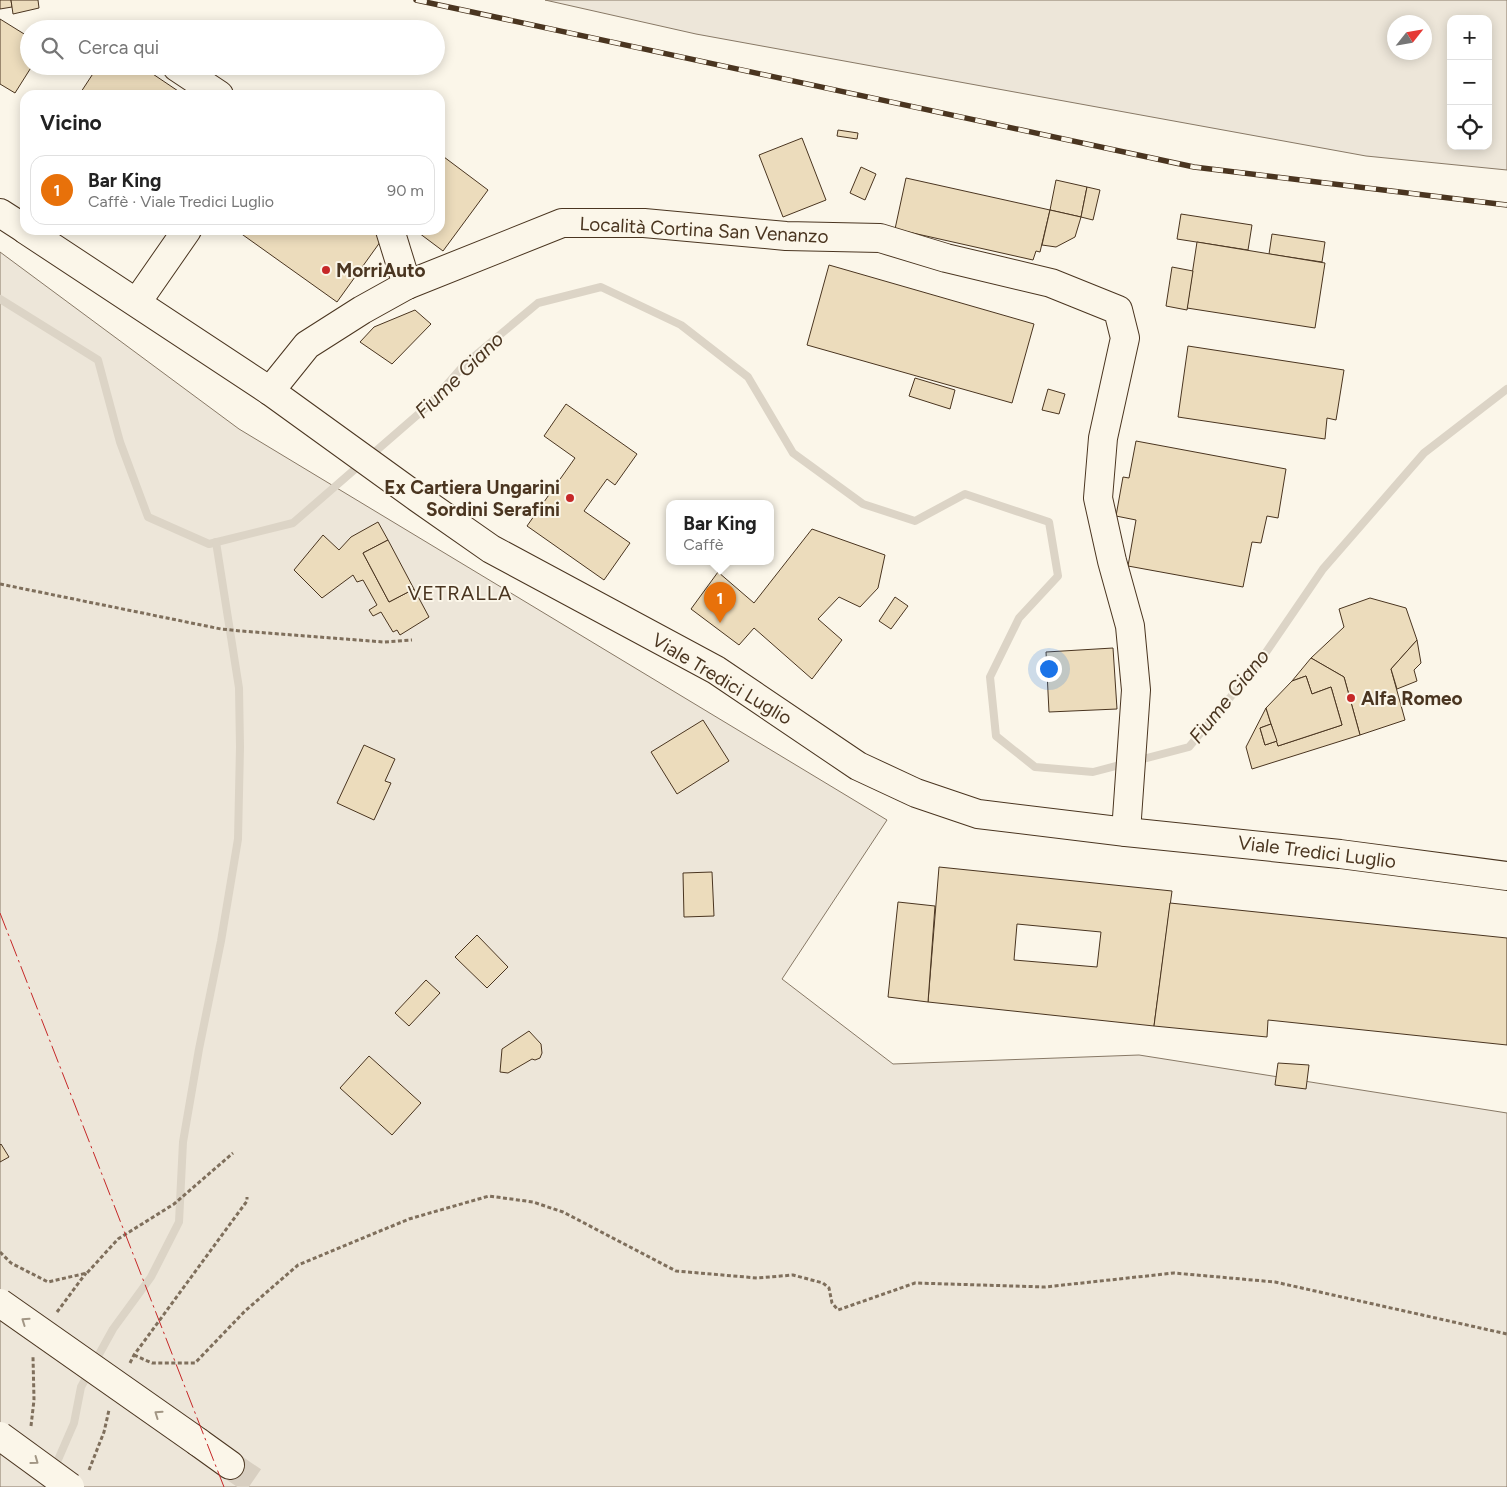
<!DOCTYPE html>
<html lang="it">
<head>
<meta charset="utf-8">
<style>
  :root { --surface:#fff; --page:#f2f2f2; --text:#222; --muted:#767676; --line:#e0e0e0; --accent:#0b8043 }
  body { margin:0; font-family:Figtree,sans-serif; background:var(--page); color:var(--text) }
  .controls { position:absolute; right:15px; top:15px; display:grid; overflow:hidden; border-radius:10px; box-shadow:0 2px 12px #0003 }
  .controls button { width:45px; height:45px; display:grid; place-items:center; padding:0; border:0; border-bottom:1px solid var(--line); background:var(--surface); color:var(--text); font:25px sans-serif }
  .compass { position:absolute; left:1387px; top:15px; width:45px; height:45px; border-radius:50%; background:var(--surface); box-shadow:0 2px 12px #0003; rotate:59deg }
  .you { position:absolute; left:1048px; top:668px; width:18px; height:18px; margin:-12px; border:4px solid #fff; border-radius:50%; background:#1a73e8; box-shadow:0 0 0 8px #1a73e833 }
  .badge { display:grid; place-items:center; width:32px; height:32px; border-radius:50%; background:var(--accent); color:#fff; font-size:16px; font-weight:700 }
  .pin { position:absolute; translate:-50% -41px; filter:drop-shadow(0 1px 2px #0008) }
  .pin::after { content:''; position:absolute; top:26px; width:18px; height:15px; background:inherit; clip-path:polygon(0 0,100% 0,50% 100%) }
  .popup { position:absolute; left:666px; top:500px; width:108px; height:65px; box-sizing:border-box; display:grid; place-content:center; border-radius:10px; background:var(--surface); filter:drop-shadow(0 1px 4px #0005); font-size:16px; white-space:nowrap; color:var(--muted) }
  .popup b { font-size:19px; color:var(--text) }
  .popup::after { content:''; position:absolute; left:50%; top:100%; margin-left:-10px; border:10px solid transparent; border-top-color:var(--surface) }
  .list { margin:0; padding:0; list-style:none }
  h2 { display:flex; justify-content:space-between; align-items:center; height:65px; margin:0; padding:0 20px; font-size:21px }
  h2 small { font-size:16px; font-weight:400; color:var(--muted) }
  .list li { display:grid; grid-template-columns:32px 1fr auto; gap:15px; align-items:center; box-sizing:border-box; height:70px; margin:0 10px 10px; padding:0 10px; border:1px solid var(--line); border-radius:15px }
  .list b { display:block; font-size:19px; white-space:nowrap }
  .list p { margin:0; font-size:16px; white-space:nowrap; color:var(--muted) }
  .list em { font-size:16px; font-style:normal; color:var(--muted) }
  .icon { flex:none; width:28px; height:28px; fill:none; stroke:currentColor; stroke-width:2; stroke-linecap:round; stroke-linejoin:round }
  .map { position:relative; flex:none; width:1507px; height:1487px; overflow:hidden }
  .search { position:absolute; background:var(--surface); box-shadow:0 2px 12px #0003; left:20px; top:20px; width:425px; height:55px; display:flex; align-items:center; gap:12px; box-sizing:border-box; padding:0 18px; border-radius:28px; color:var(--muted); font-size:19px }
  .panel { position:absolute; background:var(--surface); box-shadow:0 2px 12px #0003; left:20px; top:90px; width:425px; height:145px; border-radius:15px }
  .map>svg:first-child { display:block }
  .green { fill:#ede6d9; stroke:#887966; fill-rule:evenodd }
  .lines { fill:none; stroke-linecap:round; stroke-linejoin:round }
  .stream { stroke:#dcd4c6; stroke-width:8 }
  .building { fill:#ecdcbc; stroke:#4a3520; fill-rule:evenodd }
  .highway-tunnel { stroke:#d8cfc1; stroke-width:28; stroke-dasharray:28 14; stroke-linecap:butt }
  .minor-casing { stroke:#4a3520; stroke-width:30 }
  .major-casing { stroke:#4a3520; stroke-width:30 }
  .highway-casing { stroke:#4a3520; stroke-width:30 }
  .path { stroke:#7f6f5c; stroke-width:3; stroke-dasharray:4 2.5; stroke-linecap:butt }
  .minor { stroke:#fbf6e9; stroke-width:28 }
  .major { stroke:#fbf6e9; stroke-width:28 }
  .highway { stroke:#fbf6e9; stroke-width:28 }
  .rail-casing { stroke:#4a3520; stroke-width:5.5 }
  .rail { stroke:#fbf6e9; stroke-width:4; stroke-dasharray:11; stroke-linecap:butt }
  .highway-bridge-casing { stroke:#4a3520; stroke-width:30; stroke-linecap:butt }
  .highway-bridge { stroke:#fbf6e9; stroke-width:28 }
  .power { stroke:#c62828; stroke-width:1; stroke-dasharray:18 4 2.5 4; stroke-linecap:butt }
  .oneway { stroke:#a29684 }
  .poi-dot { fill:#c62828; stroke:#fbf6e9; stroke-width:2 }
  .labels { text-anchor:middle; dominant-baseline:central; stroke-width:4; stroke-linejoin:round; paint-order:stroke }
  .street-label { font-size:19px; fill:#4a3520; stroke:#fbf6e9 }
  .poi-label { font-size:19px; font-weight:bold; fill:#4a3520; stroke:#fbf6e9; text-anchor:start }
  .water-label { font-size:20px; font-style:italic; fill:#4a3520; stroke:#fbf6e9 }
  .neighbourhood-label { font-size:20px; letter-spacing:1px; fill:#4a3520; stroke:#fbf6e9 }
</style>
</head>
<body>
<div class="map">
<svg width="1507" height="1487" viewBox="0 0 1507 1487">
  <rect width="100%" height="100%" fill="#fbf6e9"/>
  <!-- green -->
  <g class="green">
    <path d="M545,0H1507V170L1366,156L696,34ZM1451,19H1488V146H1451ZM1394,22H1424V52H1394Z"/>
    <polygon points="0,252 239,429 887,820 782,979 893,1064 1139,1055 1507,1113 1507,1487 0,1487"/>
  </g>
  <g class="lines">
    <!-- stream -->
    <g class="stream">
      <polyline points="0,299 98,360 120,442 148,517 209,544 293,523 430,404 465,364 538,303 601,287 681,325 748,377 793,453 863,504 915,521 965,494 1049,522 1058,576 1019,618 990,677 996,736 1035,767 1093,772 1189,747 1258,664 1323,569 1424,453 1507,389"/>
      <polyline points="54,1469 74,1423 81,1387 113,1329 151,1277 179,1222 183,1142 199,1049 221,941 238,839 240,747 239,688 216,542"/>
    </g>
  </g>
  <!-- building -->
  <g class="building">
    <polygon points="0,0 11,0 12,7 0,9"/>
    <polygon points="11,0 38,0 39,8 13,14"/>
    <polygon points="0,19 29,37 29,66 32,66 15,93 0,84"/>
    <polygon points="98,66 141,66 184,95 79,95"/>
    <polygon points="838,130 858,133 857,139 837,136"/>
    <polygon points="802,138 826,200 783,217 759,155"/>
    <polygon points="440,154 488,190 443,251 415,230 440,230"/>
    <polygon points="861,167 876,174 865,200 850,193"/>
    <polygon points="906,178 1050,210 1040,252 1036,251 1033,260 895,229"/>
    <polygon points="1056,180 1087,187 1081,217 1050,210"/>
    <polygon points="1087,187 1100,190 1093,220 1081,217"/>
    <polygon points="1050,210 1081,217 1075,237 1056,247 1042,245"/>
    <polygon points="1181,214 1252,225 1248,250 1177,239"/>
    <polygon points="236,230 372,230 383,238 337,302"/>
    <polygon points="1272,234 1325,242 1322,262 1269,254"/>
    <polygon points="1197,242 1325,263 1315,328 1187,308"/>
    <polygon points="829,265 1034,324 1012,403 807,345"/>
    <polygon points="1172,267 1193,271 1187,310 1166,306"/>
    <polygon points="415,310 431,324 392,364 360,342 374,327"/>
    <polygon points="1188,346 1344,370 1336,420 1327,418 1325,439 1178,417"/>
    <polygon points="915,378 955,390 950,409 909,396"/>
    <polygon points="1048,389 1065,394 1059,414 1042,410"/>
    <polygon points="566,404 637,454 615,485 607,479 584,511 630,543 604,580 527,526 575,458 544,436"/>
    <polygon points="1136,441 1286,469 1278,518 1267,516 1261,543 1252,542 1243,587 1128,566 1136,520 1116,516 1123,477 1129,478"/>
    <polygon points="378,522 388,540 363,553 389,602 414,589 429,617 400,635 397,630 393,632 381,612 373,616 369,610 377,605 363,580 357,582 353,575 322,598 294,570 323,535 339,550 351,537"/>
    <polygon points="812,529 885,555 878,588 860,607 839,597 818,619 842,640 812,679 754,628 739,645 691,609 718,572 754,603"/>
    <polygon points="388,540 414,589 389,602 363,553"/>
    <polygon points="895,597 908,606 891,629 879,621"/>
    <polygon points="1370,598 1406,608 1417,640 1391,669 1405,720 1360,735 1344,677 1311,658 1344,627 1339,609"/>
    <polygon points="1417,640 1421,663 1414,670 1417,681 1397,689 1391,669"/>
    <polygon points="1113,648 1117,709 1049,712 1046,652"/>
    <polygon points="1311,658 1344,677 1360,735 1252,769 1246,747 1266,708 1271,724 1260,728 1265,745 1277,741 1278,746 1342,725 1331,687 1312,694 1306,676 1292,681"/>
    <polygon points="1306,676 1312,694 1331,687 1342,725 1278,746 1266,708 1292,681"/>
    <polygon points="703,720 729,761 677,794 651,752"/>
    <polygon points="1271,724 1277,741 1265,745 1260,728"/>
    <polygon points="364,745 395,759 385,781 391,783 374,820 337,803"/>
    <path d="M939,867L1172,891L1154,1026L928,1002ZM1017,924L1101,932L1097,967L1014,960Z"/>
    <polygon points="712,872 714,916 684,917 683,873"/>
    <polygon points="898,902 935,906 928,1002 888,997"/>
    <polygon points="1170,903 1507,938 1507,1045 1268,1020 1267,1037 1154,1026"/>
    <polygon points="477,935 508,967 487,988 455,957"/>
    <polygon points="426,980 440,993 409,1026 395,1013"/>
    <polygon points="529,1031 541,1044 542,1053 540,1058 535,1060 532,1059 508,1073 500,1072 502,1049"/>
    <polygon points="369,1056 421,1103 392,1135 340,1088"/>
    <polygon points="1278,1063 1309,1065 1306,1089 1275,1085"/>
    <polygon points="1,1144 9,1157 0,1162 0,1145"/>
  </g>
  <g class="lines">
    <!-- highway-tunnel -->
    <polyline class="highway-tunnel" points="230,1465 262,1487"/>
    <defs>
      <g id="minor">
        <polyline points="177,67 219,95"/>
        <polyline points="390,230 407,285"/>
        <polyline points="137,302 187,230"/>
        <polyline points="270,391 307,345 362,310 407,285 562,223 644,223 786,236 880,238 946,258 1051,283 1118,310 1125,338 1103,438 1098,498 1112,561 1130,626 1136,690 1126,832"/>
      </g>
      <g id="major">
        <polyline points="0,213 25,229"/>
        <polyline points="26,230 270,391 418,498 491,549 716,670 858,766 916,793 978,814 1126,832 1340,854 1507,876"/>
      </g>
      <polyline id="highway" points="198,1442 230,1465"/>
    </defs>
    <!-- minor casing -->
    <use href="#minor" class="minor-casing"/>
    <!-- major casing -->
    <use href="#major" class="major-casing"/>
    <!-- highway casing -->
    <use href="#highway" class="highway-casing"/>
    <!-- path -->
    <g class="path">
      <polyline points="0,584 221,629 241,631 384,642 412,640"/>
      <polyline points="0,1252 11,1263 48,1282 87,1273 118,1239 174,1204 233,1153"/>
      <polyline points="57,1312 86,1273"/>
      <polyline points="134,1355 152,1363 195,1363 245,1311 298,1265 409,1219 489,1196 533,1202 563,1212 676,1271 757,1278 793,1275 823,1283 829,1288 832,1303 838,1310 915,1283 1045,1287 1174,1273 1275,1282 1507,1334"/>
      <polyline points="130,1363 134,1355 247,1201 247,1197"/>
      <polyline points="31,1426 34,1400 33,1357"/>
      <polyline points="89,1470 104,1432 109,1410"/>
    </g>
    <!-- minor -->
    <use href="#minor" class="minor"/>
    <!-- major -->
    <use href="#major" class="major"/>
    <!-- highway -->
    <use href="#highway" class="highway"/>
    <defs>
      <polyline id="rail" points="416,0 1194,167 1507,205"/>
    </defs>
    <!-- rail casing -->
    <use href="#rail" class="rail-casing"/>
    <!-- rail -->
    <use href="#rail" class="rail"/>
    <defs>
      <g id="highway-bridge">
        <polyline points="0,1303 198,1442"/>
        <polyline points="0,1436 70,1487"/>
      </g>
    </defs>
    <!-- highway-bridge casing -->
    <use href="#highway-bridge" class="highway-bridge-casing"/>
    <!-- highway-bridge -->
    <use href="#highway-bridge" class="highway-bridge"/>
    <!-- power -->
    <polyline class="power" points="0,913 224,1487"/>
  </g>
  <!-- one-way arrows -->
  <defs><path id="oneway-chevron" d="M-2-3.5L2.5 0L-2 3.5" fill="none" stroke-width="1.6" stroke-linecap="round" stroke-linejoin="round" transform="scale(1.25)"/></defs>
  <g class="oneway">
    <use href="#oneway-chevron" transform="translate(25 1321) rotate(-145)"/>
    <use href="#oneway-chevron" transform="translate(158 1414) rotate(-145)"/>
    <use href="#oneway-chevron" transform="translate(35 1461) rotate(36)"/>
  </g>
  <!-- markers -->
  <g class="poi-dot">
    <circle cx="326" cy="270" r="5"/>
    <circle cx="570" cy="498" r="5"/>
    <circle cx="1351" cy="698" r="5"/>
  </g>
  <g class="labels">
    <!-- street labels -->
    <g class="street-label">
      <text transform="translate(704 230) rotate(3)">Località Cortina San Venanzo</text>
      <text transform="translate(722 679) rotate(31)">Viale Tredici Luglio</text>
      <text transform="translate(1317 852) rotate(7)">Viale Tredici Luglio</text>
    </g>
    <!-- poi labels -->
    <g class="poi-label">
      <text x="336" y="270">MorriAuto</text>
      <text x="560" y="487" text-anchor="end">Ex Cartiera Ungarini<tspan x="560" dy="22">Sordini Serafini</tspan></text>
      <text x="1361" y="698">Alfa Romeo</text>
    </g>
    <!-- water labels -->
    <g class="water-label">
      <text transform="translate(459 375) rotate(-44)">Fiume Giano</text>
      <text transform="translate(1229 696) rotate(-51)">Fiume Giano</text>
    </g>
    <!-- neighbourhood labels -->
    <g class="neighbourhood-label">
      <text x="460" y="593">VETRALLA</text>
    </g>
  </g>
</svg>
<div class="controls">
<button>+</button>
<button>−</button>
<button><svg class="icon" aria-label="locate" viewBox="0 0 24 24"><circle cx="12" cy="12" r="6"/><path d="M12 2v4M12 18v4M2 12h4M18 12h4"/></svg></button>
</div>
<svg class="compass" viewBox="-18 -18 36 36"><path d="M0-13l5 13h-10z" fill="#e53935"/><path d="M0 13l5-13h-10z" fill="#767676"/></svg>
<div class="you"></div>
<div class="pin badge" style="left:720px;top:623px;background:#e8710a">1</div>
<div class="popup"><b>Bar King</b>Caffè</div>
<div class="search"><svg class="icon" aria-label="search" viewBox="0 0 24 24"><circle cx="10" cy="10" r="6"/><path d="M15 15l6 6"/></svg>Cerca qui</div>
<section class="panel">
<h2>Vicino<small></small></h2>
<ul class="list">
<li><span class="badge" style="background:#e8710a">1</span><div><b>Bar King</b><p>Caffè · Viale Tredici Luglio</p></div><em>90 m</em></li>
</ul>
</section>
</div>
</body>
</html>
